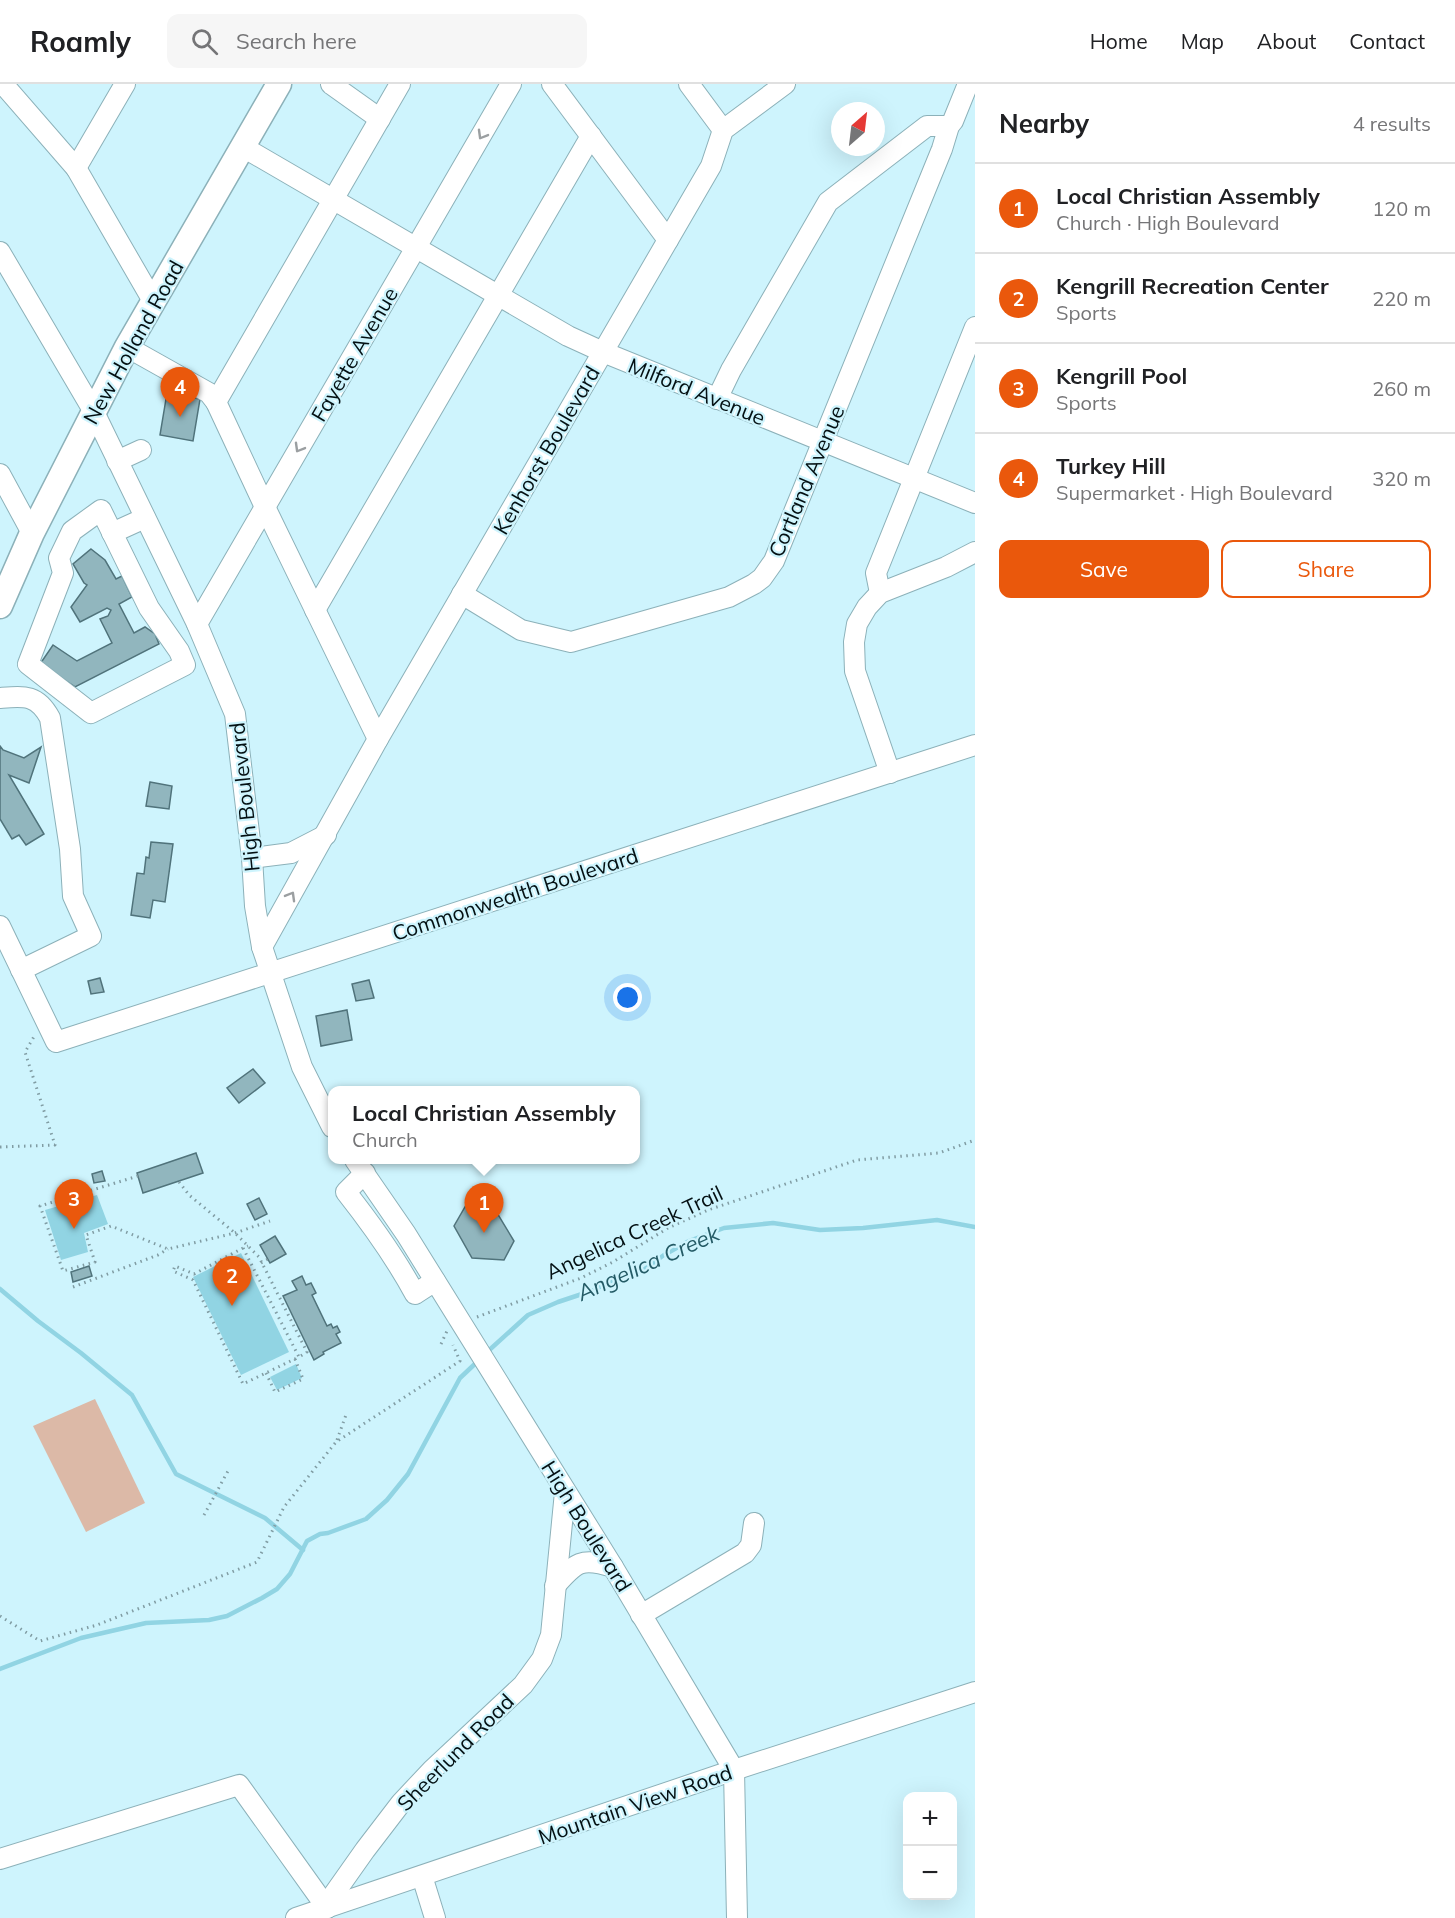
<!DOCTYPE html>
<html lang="en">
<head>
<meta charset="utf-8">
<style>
  :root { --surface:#fff; --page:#f6f6f6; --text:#202124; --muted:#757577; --line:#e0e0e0; --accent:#ea580c }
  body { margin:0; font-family:Mulish,sans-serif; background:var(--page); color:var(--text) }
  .controls { position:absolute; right:18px; bottom:18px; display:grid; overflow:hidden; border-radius:12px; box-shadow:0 6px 24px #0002 }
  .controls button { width:54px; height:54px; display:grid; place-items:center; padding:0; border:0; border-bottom:2px solid var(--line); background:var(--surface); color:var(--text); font:30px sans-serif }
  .compass { position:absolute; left:831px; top:18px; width:54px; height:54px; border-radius:50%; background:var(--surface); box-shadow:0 6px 24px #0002; rotate:28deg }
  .you { position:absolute; left:628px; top:914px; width:21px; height:21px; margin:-15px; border:4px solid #fff; border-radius:50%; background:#1a73e8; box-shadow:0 0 0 9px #1a73e833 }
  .badge { display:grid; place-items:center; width:39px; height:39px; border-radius:50%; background:var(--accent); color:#fff; font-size:20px; font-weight:700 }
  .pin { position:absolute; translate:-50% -50px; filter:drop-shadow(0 2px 3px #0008) }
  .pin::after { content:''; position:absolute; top:32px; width:21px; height:18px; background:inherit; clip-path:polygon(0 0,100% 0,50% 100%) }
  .popup { position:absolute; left:328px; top:1002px; width:312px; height:78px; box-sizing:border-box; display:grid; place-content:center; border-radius:12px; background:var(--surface); filter:drop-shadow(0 2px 4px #0005); font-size:20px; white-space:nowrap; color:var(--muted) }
  .popup b { font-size:22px; color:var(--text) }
  .popup::after { content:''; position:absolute; left:50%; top:100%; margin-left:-12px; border:12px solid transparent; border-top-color:var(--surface) }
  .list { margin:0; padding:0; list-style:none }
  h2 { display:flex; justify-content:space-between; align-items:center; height:78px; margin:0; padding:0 24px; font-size:26px }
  h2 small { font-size:20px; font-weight:400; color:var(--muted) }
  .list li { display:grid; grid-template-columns:39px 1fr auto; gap:18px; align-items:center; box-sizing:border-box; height:90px; padding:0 24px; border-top:2px solid var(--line) }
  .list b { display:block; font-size:22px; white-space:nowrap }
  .list p { margin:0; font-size:20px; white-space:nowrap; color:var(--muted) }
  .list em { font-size:20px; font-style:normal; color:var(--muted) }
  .actions { display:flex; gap:12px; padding:18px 24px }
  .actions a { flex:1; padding:14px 0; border:2px solid var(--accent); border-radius:12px; text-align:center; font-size:21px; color:var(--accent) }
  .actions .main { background:var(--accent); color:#fff }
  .icon { flex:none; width:33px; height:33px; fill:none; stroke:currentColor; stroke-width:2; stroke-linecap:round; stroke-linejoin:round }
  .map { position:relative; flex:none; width:975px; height:1834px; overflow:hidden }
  header { display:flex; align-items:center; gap:36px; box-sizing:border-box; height:84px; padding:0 30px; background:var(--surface); border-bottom:2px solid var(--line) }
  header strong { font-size:28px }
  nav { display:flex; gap:33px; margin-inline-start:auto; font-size:21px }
  .search { width:420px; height:54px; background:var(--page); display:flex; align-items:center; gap:15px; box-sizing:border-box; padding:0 21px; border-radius:12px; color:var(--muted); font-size:22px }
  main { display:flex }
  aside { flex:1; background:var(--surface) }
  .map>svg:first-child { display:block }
  .green { fill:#dcb9a7 }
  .water { fill:#91d4e3 }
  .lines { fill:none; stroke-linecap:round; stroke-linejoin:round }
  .stream { stroke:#91d4e3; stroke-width:4.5 }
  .building { fill:#91b6be; stroke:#50737b; stroke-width:1.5 }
  .minor-casing { stroke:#8cb1b9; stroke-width:22 }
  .major-casing { stroke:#8cb1b9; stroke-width:27 }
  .path { stroke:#809ca3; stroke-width:3; stroke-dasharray:1.5 4.5; stroke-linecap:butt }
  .minor { stroke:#fff; stroke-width:20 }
  .major { stroke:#fff; stroke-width:24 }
  .oneway { stroke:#9b9fa1 }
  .labels { text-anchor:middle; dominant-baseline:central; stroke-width:4.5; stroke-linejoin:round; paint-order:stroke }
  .street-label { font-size:21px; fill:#041013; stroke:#cef4fd }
  .water-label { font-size:22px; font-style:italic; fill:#245b66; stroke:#cef4fd }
</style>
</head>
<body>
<header>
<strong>Roamly</strong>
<div class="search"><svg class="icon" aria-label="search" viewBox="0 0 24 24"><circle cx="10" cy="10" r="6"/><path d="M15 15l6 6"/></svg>Search here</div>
<nav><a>Home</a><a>Map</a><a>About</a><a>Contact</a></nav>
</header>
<main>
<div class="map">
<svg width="975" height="1834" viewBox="0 0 975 1834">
  <rect width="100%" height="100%" fill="#cef4fd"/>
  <!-- green -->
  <polygon class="green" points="95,1315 145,1419 86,1448 33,1342"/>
  <!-- water -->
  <g class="water">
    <polygon points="97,1111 108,1140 84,1149 88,1168 61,1176 45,1126"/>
    <polygon points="241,1169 289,1268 241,1291 193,1193"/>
    <polygon points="296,1280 302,1294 277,1306 270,1293"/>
  </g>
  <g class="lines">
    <!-- stream -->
    <g class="stream">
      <polyline points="0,1205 38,1237 81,1269 132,1311 176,1390 265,1434 303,1466"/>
      <polyline points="486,1269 528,1231 558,1218 594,1206 620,1192 642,1187 664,1171 689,1157 724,1144 773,1139 820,1146 863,1144 937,1136 975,1143"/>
      <polyline points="0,1585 81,1554 146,1539 209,1536 227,1532 262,1514 277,1505 290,1490 307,1457 320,1450 328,1449 366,1435 387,1416 408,1390 460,1294 478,1277"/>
    </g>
  </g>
  <!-- building -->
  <g class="building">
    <polygon points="167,309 200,315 193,357 160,351"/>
    <polygon points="91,465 105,476 116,495 122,492 132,513 119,520 134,549 145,543 155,550 159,560 75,603 40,580 53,561 77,577 112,559 100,535 108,532 111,526 107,524 80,538 71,523 87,501 84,499 73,480"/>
    <polygon points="0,662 3,666 24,674 41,663 29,699 9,691 44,750 26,761 19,751 12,755 0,735"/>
    <polygon points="150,698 172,702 169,725 146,722"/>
    <polygon points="151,758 173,760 165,818 153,816 150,834 131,831 137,789 144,790 146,773 149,774"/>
    <polygon points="100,894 104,908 91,910 88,897"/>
    <polygon points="369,896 374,914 356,917 352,900"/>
    <polygon points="347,926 352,956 321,962 316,932"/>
    <polygon points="253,985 265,999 239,1019 227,1004"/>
    <polygon points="196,1069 203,1089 143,1109 137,1089"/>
    <polygon points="102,1087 105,1097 94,1099 92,1090"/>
    <polygon points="259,1114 267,1130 255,1136 247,1120"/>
    <polygon points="488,1114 514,1157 504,1176 472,1174 454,1142 469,1116"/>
    <polygon points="275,1152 286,1170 270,1179 260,1161"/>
    <polygon points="89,1182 92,1192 73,1198 71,1188"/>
    <polygon points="302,1192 306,1201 311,1199 316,1209 312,1211 327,1242 331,1240 333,1244 337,1242 340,1248 336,1250 341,1259 323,1268 324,1270 314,1276 283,1212 297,1206 292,1197"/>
  </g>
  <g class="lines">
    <defs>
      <g id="minor">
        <polyline points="3,0 76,84 153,217"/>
        <polyline points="331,0 380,35"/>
        <polyline points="552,0 668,156"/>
        <polyline points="689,0 723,46"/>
        <polyline points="243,63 568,252 603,268 975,419"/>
        <polyline points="76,84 125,0"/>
        <polyline points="0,168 94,328 197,540 235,630 252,774 255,822 262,863 302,983 332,1043"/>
        <polyline points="127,263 209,309 216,318"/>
        <polyline points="717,315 731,286 828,118 927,42 949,42"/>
        <polyline points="117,377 141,366"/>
        <polyline points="0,390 32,449"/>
        <polygon points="101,426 149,524 179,567 185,581 91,629 28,580 63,489 59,474 72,447"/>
        <polyline points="112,449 145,434"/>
        <polyline points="880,509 876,489 975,243"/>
        <polyline points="462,510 521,546 571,558 729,513 754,500 762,494 774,477 942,65 949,42 953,37 968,0"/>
        <polyline points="315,526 591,52"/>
        <polyline points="197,540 511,0"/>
        <path d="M0,614C24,612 37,610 50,634L70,765L73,812L91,852L21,886"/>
        <polyline points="378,655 265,423 216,318 400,0"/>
        <polyline points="890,689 855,587 854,558 857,540 867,523 880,509 946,483 975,468"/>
        <polyline points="252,774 291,769 326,751"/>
        <polyline points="0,842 56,958 975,661"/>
        <polyline points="262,863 378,655 711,82 723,46 785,0"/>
        <polyline points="355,1076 406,1150 613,1483 734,1686 737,1834"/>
        <path d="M365,1089L346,1108C372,1141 395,1173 415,1210L435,1197"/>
        <path d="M555,1502C576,1478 581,1473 613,1483"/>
        <polyline points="641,1531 745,1469 751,1461 754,1439"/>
        <polyline points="0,1775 239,1701 327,1824"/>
        <polyline points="422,1792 435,1834"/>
        <polyline points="327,1824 329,1817 365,1766 401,1719 432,1686 523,1601 542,1575 551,1551 565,1408"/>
        <polyline points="296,1834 734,1686 975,1608"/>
      </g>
      <polyline id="major" points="0,522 32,449 127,263 279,0"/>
    </defs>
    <!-- minor casing -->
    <use href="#minor" class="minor-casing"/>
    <!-- major casing -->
    <use href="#major" class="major-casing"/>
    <!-- path -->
    <g class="path">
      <polyline points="0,1063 55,1061 25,968 35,951"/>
      <polyline points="138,1092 40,1122 63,1187 95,1178 86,1151 111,1142 168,1165 235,1149 270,1137"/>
      <polyline points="179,1098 189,1111 235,1149 259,1173 307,1268 299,1273"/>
      <polyline points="243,1164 299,1273 243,1300 193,1196 173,1187 175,1182 194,1190 243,1164 248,1162"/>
      <polyline points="261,1179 268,1175"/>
      <polyline points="73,1203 158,1171 168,1165"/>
      <polyline points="477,1233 581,1194 613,1178 668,1144 708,1126 857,1076 939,1069 975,1056"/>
      <polyline points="441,1260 447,1247"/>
      <polyline points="266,1289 275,1308 303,1295 295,1275"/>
      <polyline points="337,1356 347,1328"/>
      <polyline points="204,1431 228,1387"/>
      <polyline points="0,1532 40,1557 97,1541 257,1478 284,1423 336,1358 460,1277 453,1261"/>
    </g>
    <!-- minor -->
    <use href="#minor" class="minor"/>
    <!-- major -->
    <use href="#major" class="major"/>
  </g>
  <!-- one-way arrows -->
  <defs><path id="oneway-chevron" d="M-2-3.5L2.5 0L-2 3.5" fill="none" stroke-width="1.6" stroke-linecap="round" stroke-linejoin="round" transform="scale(1.5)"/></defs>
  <g class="oneway">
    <use href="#oneway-chevron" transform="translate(482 51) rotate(120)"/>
    <use href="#oneway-chevron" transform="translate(299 364) rotate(120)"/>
    <use href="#oneway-chevron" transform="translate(291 812) rotate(-60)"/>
  </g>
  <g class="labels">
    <!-- street labels -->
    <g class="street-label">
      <text transform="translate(133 258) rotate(-61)">New Holland Road</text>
      <text transform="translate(354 270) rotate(-60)">Fayette Avenue</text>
      <text transform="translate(697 307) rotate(22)">Milford Avenue</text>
      <text transform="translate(546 366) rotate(-60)">Kenhorst Boulevard</text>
      <text transform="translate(806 397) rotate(-67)">Cortland Avenue</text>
      <text transform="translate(244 713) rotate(-96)">High Boulevard</text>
      <text transform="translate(515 810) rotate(-18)">Commonwealth Boulevard</text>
      <text transform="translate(634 1148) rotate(-25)">Angelica Creek Trail</text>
      <text transform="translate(587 1442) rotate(58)">High Boulevard</text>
      <text transform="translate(455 1668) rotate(-45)">Sheerlund Road</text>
      <text transform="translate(635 1720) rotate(-19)">Mountain View Road</text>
    </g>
    <!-- water labels -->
    <g class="water-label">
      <text transform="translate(648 1179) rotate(-24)">Angelica Creek</text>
    </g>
  </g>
</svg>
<div class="controls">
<button>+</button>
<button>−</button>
</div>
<svg class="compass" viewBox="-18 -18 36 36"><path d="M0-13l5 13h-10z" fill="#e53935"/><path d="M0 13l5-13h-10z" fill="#757577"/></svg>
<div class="you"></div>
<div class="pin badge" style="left:484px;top:1149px">1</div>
<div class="popup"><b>Local Christian Assembly</b>Church</div>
<div class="pin badge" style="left:232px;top:1222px">2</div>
<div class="pin badge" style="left:74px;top:1145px">3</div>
<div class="pin badge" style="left:180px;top:333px">4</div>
</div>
<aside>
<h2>Nearby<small>4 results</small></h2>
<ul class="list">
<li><span class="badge">1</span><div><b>Local Christian Assembly</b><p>Church · High Boulevard</p></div><em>120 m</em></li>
<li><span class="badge">2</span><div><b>Kengrill Recreation Center</b><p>Sports</p></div><em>220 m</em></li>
<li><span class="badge">3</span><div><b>Kengrill Pool</b><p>Sports</p></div><em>260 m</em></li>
<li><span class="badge">4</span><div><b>Turkey Hill</b><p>Supermarket · High Boulevard</p></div><em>320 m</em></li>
</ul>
<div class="actions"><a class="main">Save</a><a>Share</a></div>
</aside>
</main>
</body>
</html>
